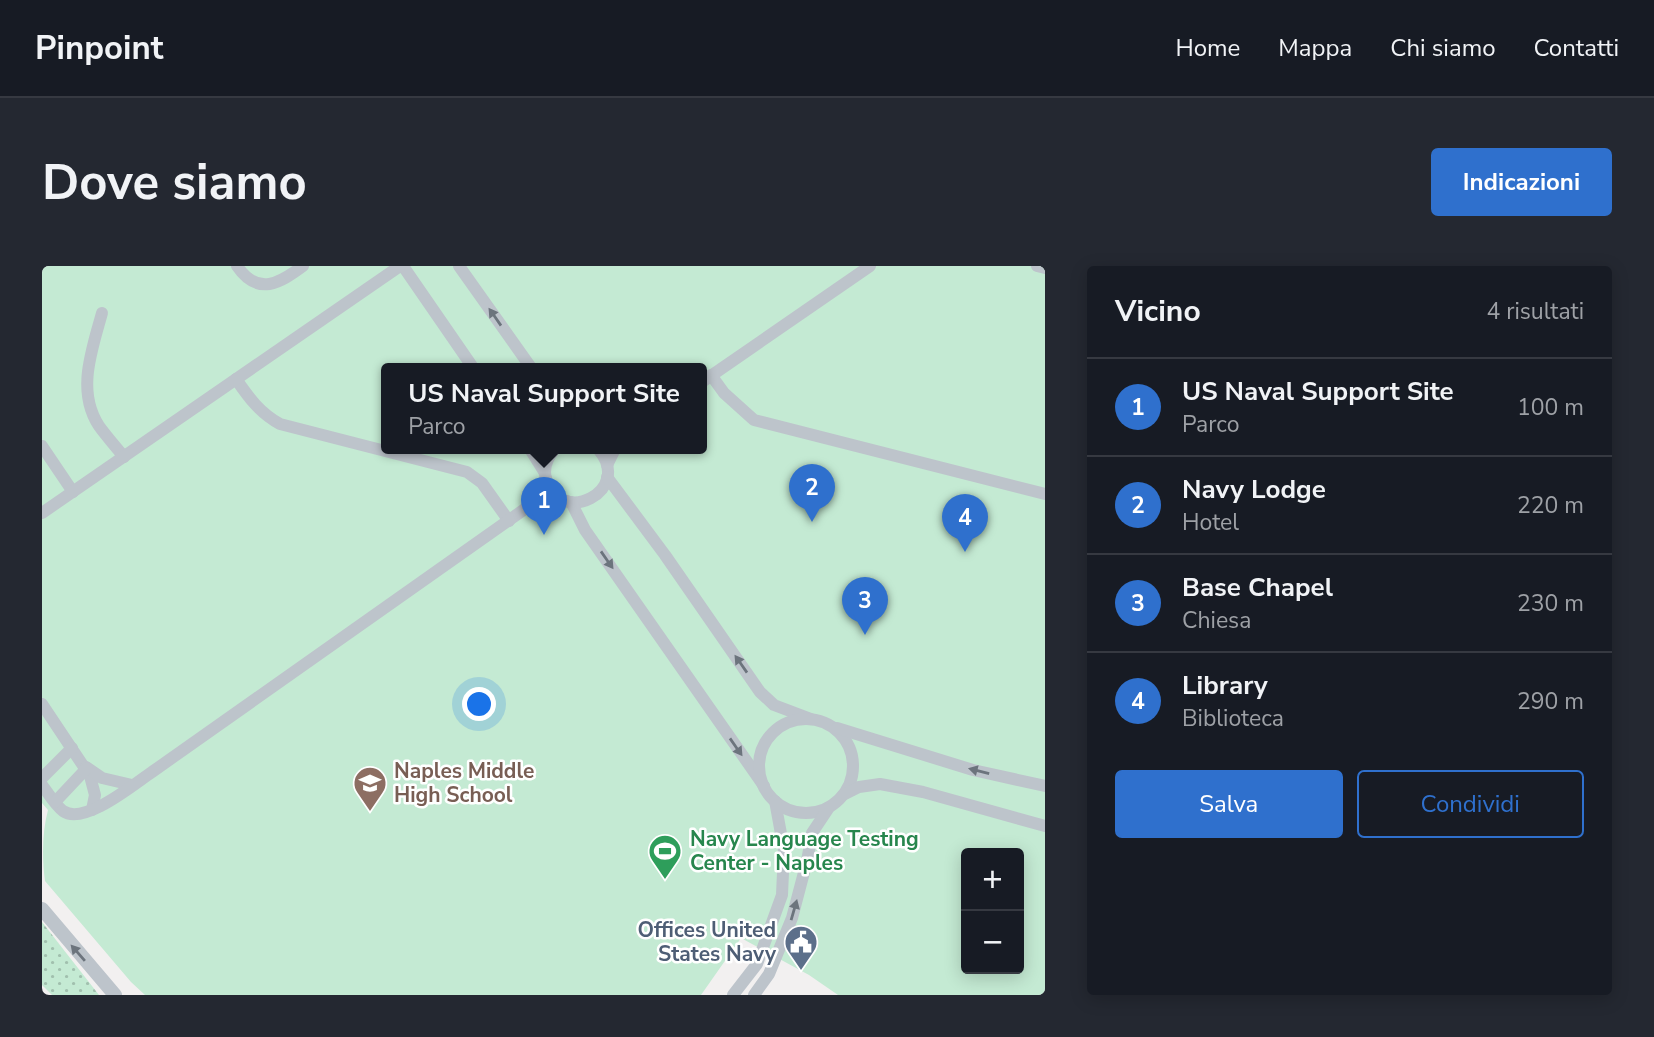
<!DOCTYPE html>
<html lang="it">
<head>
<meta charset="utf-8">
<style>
  :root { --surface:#171b24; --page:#242831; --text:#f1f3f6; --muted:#9ea1a6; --line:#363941; --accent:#2f70cd }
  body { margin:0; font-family:"Nunito Sans",sans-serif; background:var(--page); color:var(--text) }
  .controls { position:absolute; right:21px; bottom:21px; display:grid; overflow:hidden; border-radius:7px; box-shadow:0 4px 18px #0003 }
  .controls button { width:63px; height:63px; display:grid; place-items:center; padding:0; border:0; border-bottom:2px solid var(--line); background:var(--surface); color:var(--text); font:35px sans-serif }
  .you { position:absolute; left:438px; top:439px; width:24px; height:24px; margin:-18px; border:5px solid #fff; border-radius:50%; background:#1a73e8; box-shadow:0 0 0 10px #1a73e833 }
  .badge { display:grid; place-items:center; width:46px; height:46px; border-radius:50%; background:var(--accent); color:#fff; font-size:23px; font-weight:700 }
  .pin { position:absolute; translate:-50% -58px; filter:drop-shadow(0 2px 4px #0008) }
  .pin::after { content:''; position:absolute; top:37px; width:24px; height:21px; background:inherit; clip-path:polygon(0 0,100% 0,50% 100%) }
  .popup { position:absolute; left:339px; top:97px; width:326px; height:91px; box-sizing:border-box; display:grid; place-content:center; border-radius:7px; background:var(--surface); filter:drop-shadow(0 2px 5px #0005); font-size:23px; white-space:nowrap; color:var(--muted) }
  .popup b { font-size:26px; color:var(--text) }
  .popup::after { content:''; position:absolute; left:50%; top:100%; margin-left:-14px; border:14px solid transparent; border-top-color:var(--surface) }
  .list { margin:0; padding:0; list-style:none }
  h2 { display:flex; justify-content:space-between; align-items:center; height:91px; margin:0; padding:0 28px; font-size:30px }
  h2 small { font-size:23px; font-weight:400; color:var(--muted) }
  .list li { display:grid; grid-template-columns:46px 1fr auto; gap:21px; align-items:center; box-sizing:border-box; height:98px; padding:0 28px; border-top:2px solid var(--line) }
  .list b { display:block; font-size:26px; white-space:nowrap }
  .list p { margin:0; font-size:23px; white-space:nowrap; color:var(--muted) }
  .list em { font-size:23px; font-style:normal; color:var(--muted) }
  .actions { display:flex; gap:14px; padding:21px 28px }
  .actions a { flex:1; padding:16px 0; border:2px solid var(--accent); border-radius:7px; text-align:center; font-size:24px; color:var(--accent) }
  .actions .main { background:var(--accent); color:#fff }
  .map { position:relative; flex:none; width:1003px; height:729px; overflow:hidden; border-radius:7px }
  header { display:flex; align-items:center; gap:42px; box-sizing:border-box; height:98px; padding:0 35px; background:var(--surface); border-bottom:2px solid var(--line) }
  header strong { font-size:33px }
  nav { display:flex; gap:38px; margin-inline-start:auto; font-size:24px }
  .intro { display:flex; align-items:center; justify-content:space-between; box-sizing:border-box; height:168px; padding:0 42px }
  h1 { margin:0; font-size:49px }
  .button { padding:18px 32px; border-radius:7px; background:var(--accent); color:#fff; font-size:24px; font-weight:700 }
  main { display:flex; gap:42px; padding:0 42px }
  aside { flex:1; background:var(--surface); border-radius:7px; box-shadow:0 4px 18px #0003 }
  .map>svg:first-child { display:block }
  .grass { fill:url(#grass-dots) }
  .park { fill:#c4ead3; fill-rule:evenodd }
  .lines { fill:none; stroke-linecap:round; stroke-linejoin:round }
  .minor { stroke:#bdc4cb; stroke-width:12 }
  .tertiary { stroke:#bdc4cb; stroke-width:14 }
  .oneway { fill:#6c747d }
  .labels { text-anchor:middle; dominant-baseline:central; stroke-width:5; stroke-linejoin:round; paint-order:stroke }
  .education-label { font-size:21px; font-weight:bold; fill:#785e54; stroke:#fff; text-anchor:start }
  .leisure-label { font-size:21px; font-weight:bold; fill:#27864d; stroke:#fff; text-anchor:start }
  .service-label { font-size:21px; font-weight:bold; fill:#4e5e75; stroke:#fff; text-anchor:end }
</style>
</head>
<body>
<header>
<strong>Pinpoint</strong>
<nav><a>Home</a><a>Mappa</a><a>Chi siamo</a><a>Contatti</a></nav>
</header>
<div class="intro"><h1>Dove siamo</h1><a class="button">Indicazioni</a></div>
<main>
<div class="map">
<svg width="1003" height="729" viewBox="0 0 1003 729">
  <defs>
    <pattern id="grass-dots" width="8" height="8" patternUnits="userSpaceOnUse" patternTransform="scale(1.75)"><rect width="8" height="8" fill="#c4ead3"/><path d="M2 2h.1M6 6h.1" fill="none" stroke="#a1c0ae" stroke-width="1.8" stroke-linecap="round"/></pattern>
  </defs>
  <rect width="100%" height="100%" fill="#f2f0f0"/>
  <!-- grass -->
  <polygon class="grass" points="0,656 57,729 10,729 0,719"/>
  <!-- park -->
  <path class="park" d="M0,0H1003V729H796L767,709L699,672L659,729H103L89,716L3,615C0,593 0,566 6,544L0,537ZM344,103H660V183H344ZM924,587H977V703H924Z"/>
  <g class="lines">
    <!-- minor -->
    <g class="minor">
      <path d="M195,0C216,31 238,17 261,0"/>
      <polyline points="361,0 432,103"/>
      <polyline points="417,0 490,103"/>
      <polyline points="995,0 1003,2"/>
      <path d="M60,47C50,84 34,125 57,160C65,171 74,181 82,191"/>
      <polyline points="669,109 682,127 712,154 1003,228"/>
      <path d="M194,113C207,132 218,147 238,158L425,206L440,217L467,255"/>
      <polyline points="660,116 828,0"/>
      <polyline points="0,180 31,226"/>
      <polyline points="488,183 503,207"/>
      <path d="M513,183C505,192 501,202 504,213C517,262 593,225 556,183"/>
      <polyline points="565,199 573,183"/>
      <polyline points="565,211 623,289 718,426 732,439 769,453"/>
      <polyline points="529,236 543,264 722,520"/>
      <polyline points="487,240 525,235"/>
      <polyline points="0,247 358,0"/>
      <polyline points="0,438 48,510 53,529 50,544"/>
      <circle cx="764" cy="500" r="47"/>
      <polyline points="795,462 931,504 1003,520"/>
      <polyline points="44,501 60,512 90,519"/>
      <polyline points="0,512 30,482"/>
      <path d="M0,519C6,527 13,539 21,545C42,560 92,518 110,506L487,240L504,212"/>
      <polyline points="803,528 817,521 838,518 881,526 1003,560"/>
      <polyline points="13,536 45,502"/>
      <polyline points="691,729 715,698 740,629 742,584 733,535"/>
      <polyline points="712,729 727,708 750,652 765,595 770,567 786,543"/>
    </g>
    <!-- tertiary -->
    <polyline class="tertiary" points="0,643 73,729"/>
  </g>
  <!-- one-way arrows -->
  <defs><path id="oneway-solid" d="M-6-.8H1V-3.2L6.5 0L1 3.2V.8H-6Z" transform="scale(1.75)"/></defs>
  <g class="oneway">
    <use href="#oneway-solid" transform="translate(453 51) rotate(-125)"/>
    <use href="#oneway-solid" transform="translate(565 294) rotate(55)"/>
    <use href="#oneway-solid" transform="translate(699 398) rotate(-125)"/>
    <use href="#oneway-solid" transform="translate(694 481) rotate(55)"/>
    <use href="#oneway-solid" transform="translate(937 505) rotate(-166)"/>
    <use href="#oneway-solid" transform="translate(752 644) rotate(-74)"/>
    <use href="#oneway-solid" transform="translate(36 687) rotate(-131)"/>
  </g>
  <!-- icons -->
  <defs>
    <symbol id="school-pin" viewBox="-11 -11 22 30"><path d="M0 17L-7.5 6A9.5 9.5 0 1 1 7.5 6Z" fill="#8d6e63" stroke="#fff"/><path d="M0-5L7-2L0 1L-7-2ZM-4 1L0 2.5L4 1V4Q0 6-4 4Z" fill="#fff"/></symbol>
    <symbol id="stadium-pin" viewBox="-11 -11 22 30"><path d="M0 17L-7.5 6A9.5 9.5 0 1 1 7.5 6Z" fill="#2e9e5b" stroke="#fff"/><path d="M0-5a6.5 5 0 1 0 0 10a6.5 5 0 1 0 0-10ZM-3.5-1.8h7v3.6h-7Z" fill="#fff"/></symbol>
    <symbol id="civic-pin" viewBox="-11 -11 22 30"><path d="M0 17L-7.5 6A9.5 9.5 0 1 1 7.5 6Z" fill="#5c6f8a" stroke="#fff"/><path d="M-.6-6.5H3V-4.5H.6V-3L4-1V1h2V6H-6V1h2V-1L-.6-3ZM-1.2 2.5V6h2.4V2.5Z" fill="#fff"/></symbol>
  </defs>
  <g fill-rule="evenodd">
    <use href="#school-pin" x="309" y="498" width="38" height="52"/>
    <use href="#stadium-pin" x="604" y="566" width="38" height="52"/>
    <use href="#civic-pin" x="740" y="657" width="38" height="52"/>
  </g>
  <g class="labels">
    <!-- education labels -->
    <g class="education-label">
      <text x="352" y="505">Naples Middle<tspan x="352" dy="24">High School</tspan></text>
    </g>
    <!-- leisure labels -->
    <g class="leisure-label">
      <text x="648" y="573">Navy Language Testing<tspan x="648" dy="24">Center - Naples</tspan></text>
    </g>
    <!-- service labels -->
    <g class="service-label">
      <text x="734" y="664">Offices United<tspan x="734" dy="24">States Navy</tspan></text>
    </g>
  </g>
</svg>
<div class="controls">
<button>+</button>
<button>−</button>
</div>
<div class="you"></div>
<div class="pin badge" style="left:502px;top:269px">1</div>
<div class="popup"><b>US Naval Support Site</b>Parco</div>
<div class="pin badge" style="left:770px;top:256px">2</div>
<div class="pin badge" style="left:823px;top:369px">3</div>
<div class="pin badge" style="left:923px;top:286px">4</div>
</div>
<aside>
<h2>Vicino<small>4 risultati</small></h2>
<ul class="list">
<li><span class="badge">1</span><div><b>US Naval Support Site</b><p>Parco</p></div><em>100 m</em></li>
<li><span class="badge">2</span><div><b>Navy Lodge</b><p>Hotel</p></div><em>220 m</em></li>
<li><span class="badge">3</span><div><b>Base Chapel</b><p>Chiesa</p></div><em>230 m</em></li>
<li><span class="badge">4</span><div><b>Library</b><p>Biblioteca</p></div><em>290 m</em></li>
</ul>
<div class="actions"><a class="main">Salva</a><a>Condividi</a></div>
</aside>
</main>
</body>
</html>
